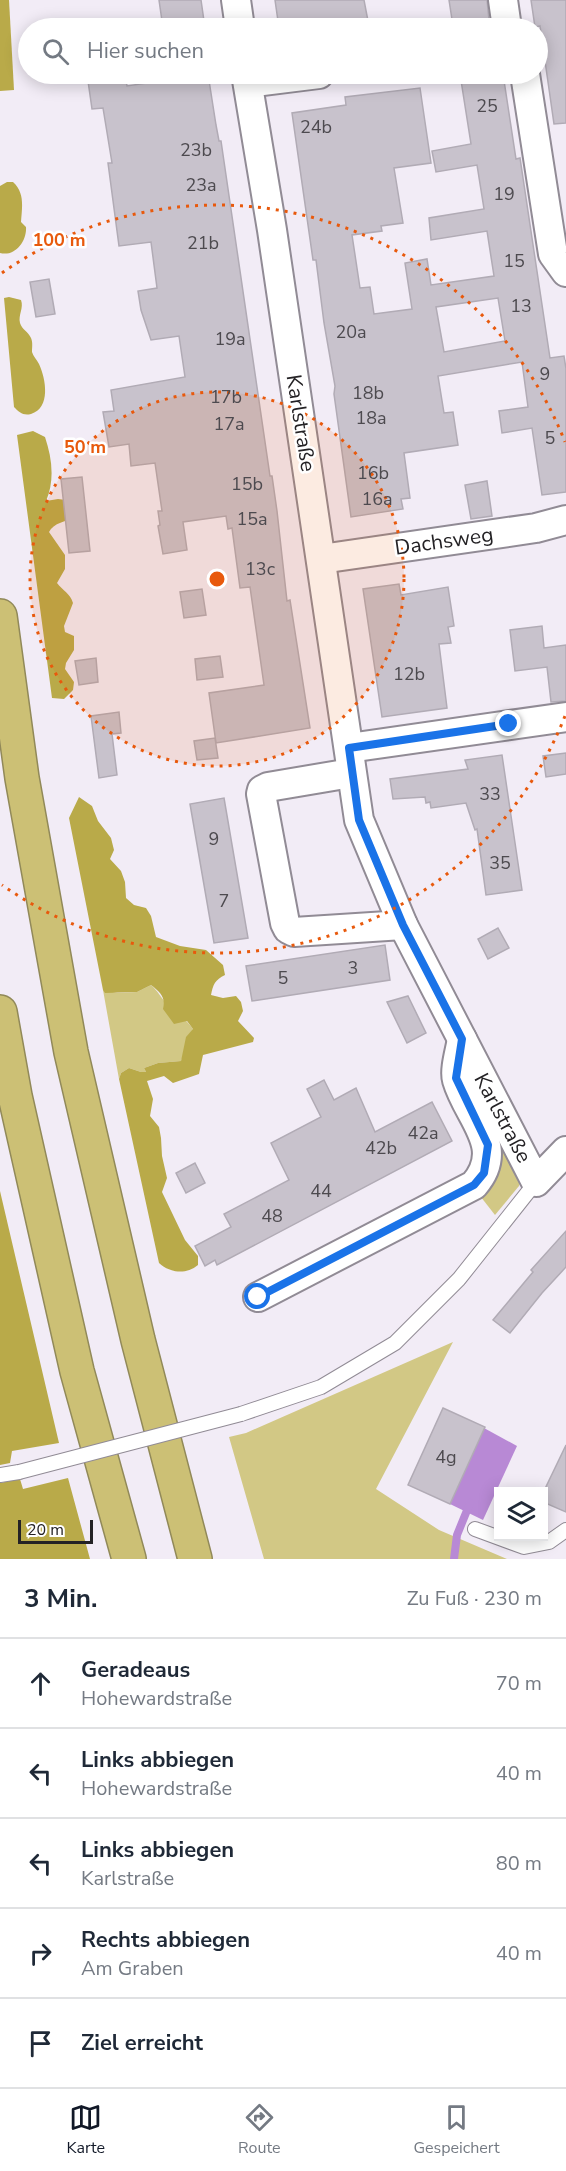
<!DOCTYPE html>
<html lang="de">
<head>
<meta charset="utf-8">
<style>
  :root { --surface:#fff; --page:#f6f6f7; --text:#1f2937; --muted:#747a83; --line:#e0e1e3; --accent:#111827 }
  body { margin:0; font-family:"Nunito Sans",sans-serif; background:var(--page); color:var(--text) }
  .controls { position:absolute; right:18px; bottom:18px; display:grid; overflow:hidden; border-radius:0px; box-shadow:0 3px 15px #0003 }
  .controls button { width:54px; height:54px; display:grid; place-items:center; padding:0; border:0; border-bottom:2px solid var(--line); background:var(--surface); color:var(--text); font:30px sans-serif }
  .scale { position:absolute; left:18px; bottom:15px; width:75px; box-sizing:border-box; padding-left:6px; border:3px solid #242225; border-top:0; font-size:16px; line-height:21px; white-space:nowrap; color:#242225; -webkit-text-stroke:4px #fff; paint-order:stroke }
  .stop { position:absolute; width:18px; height:18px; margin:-14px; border:4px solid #1a73e8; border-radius:50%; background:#fff }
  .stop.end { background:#1a73e8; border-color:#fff; box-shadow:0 2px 6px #0008 }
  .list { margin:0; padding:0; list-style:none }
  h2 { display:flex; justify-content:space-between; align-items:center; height:78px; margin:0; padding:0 24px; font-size:26px }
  h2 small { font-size:20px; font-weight:400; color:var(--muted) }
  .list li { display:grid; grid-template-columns:39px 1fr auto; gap:18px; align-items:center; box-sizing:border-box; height:90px; padding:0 24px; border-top:2px solid var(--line) }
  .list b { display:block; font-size:22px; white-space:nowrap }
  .list p { margin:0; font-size:20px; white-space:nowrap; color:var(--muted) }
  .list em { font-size:20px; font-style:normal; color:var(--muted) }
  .icon { flex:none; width:33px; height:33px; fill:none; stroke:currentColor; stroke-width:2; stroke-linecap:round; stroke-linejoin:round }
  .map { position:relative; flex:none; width:566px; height:1559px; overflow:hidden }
  .search { position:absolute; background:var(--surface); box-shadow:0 3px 15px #0003; left:18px; right:18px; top:18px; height:66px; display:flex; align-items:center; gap:15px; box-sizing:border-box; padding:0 21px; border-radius:33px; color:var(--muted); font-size:22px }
  .sheet { height:528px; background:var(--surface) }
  nav { display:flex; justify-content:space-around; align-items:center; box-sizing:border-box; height:84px; border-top:2px solid var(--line); background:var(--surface); font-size:16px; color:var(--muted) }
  nav a { display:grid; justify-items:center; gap:3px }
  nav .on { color:var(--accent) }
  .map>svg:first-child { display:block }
  .green { fill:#d2c885 }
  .forest { fill:#b9aa49 }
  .water { fill:#b889d5 }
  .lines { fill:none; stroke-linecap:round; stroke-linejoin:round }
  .stream { stroke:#b889d5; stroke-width:8 }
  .building { fill:#c8c2cc; stroke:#b1abb5; stroke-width:1.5; fill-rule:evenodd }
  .lane-casing { stroke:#918b95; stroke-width:16 }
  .street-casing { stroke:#918b95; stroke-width:32 }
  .highway-casing { stroke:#918959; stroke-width:36 }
  .lane { stroke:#fff; stroke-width:14 }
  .street { stroke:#fff; stroke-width:28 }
  .highway { stroke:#ccc075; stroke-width:33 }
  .lane-bridge-casing { stroke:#918b95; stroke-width:16; stroke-linecap:butt }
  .lane-bridge { stroke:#fff; stroke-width:14 }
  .route { stroke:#1a73e8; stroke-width:8 }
  .ring { fill:none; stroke:#e8590c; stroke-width:3; stroke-dasharray:3 6 }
  .labels { text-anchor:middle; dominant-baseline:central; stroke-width:5; stroke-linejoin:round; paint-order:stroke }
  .number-label { font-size:18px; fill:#4d4a4f }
  .street-label { font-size:21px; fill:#242225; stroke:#fff }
  .centre { fill:#e8590c; stroke:#fff; stroke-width:3 }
  .ring-label { font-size:18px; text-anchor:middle; font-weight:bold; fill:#e8590c; stroke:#fff; stroke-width:5; stroke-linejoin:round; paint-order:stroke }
</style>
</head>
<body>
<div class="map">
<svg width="566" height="1559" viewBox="0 0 566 1559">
  <rect width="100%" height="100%" fill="#f2ecf6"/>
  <!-- green -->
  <g class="green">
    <path d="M151,985C158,991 161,998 167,1004C176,1013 186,1019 193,1029L181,1061L158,1063L144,1068L146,1072H141L129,1068L121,1073L119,1079L103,990L117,993L137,992Z"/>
    <polygon points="472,1083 521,1180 519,1186 495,1215 477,1192"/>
    <polygon points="453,1342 376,1489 439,1530 507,1559 264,1559 229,1437 246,1433"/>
  </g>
  <!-- forest -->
  <g class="forest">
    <polygon points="0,0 9,0 14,90 0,91"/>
    <path d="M7,182H13C25,193 22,207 21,222L26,227C27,241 15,257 0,253V186Z"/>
    <path d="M9,297L21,300C24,308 18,315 20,323C22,330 28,331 31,338C33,343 32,347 32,352C33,356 37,360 39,364C46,379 51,408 31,414C23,416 19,412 14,407L4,298Z"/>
    <path d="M33,431L45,437C52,458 55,480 46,501L58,499L66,500L75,517C67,521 53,523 49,532L65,555V569L57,583C63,591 70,593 73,603L64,626L65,632L74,636V650L66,663L65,669L74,682L73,690L64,699L52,698L17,435Z"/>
    <path d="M79,797L92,806L98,821L111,838L114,850L110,859L121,871L125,882L126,898L134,905L146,908L151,916L156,937L180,946L206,950L223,965L225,975C215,980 213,984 211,995L223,998L236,996L241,1002L243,1011L238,1021L254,1038L253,1042L203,1055L199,1074L173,1083L164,1076L147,1081L153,1099L150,1116L159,1127L161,1138L162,1156L167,1178L162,1192L185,1240L198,1256V1265C186,1275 170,1273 159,1263L119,1079L121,1073L129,1068L141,1072H146L144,1068L158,1063L181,1061L186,1037L193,1029L187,1021L174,1024L163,1009C166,997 160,992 151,985L137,992L105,993L103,990L69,818Z"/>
    <polygon points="0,1191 59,1443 12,1451 10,1463 0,1465"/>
    <polygon points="68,1478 90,1559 0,1559 0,1483 20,1479 23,1489"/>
  </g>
  <!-- water -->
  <polygon class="water" points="484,1428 517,1446 483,1520 450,1504"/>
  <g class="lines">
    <!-- stream -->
    <polyline class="stream" points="454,1559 457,1535 470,1503"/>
  </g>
  <!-- building -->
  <g class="building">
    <polygon points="159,0 201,0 205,28 163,28"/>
    <polygon points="275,0 364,0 368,21 348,25 348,28 279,28"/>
    <polygon points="449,0 487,0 489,20 453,26"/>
    <polygon points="531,0 566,0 566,123 554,124 540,26 535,27"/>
    <polygon points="87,74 125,74 127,86 208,74 216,125 219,141 221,141 270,476 272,476 277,511 287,601 290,600 310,728 216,743 209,693 264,685 250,587 240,588 232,528 228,529 226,516 183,522 187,550 163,554 158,526 160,525 158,511 162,511 155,463 131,466 129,444 109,447 103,412 114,411 111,390 185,377 179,336 151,340 141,310 138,291 157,288 151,242 119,246 108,163 112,163 103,108 92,109"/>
    <path d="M460,74H503L516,159L520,158L550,358L564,356L566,369V492L542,495L532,428L502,433L499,411L528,407L522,362L438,376L444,413L453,412L458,445L404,453L410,498L401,499L403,509L351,517L334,394L335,386L324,323L316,260H313L292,113L346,105L345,97L420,88L431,163L394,168L403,223L381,226L382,231L352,235L360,288L370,287L374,314L412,309L405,263L427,259L431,285L494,276L487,231L431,240L429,218L484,209L477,165L436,172L432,151L471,144ZM498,298L505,341L444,352L436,307Z"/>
    <polygon points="49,279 55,314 36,317 30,282"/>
    <polygon points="82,477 90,551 69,553 61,479"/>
    <polygon points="487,481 492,516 471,519 465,485"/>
    <polygon points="399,584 401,595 448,587 454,626 448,627 451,643 439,644 447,708 382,717 363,589"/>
    <polygon points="202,589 206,615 184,618 180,592"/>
    <polygon points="542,626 544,648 566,645 566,701 551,702 547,667 515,671 510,630"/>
    <polygon points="220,656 223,677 197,680 195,659"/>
    <polygon points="96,658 98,682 79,685 75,661"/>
    <polygon points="119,712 121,733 112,734 117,775 99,778 91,716"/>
    <polygon points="215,738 218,758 197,760 194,741"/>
    <polygon points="566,753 566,774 546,777 543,756"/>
    <polygon points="502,755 522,890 486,895 477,829 475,830 466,803 431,808 430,802 426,803 425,797 393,799 390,779 468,769 465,760"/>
    <polygon points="224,798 248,938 214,943 190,804"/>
    <polygon points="498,928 509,948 488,959 478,939"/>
    <polygon points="385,945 390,980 252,1001 246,966"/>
    <polygon points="408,996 426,1033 407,1043 387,1002"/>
    <polygon points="324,1080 334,1100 356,1088 375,1132 432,1102 452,1141 217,1265 215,1260 205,1266 195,1246 231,1227 224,1214 289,1180 271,1143 321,1117 307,1089"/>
    <polygon points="195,1163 205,1183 186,1193 176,1173"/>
    <polygon points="566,1231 566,1267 542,1293 510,1333 493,1320 533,1272 531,1270"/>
    <polygon points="443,1408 485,1427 450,1504 408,1485"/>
    <polygon points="566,1445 566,1512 543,1502 543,1493"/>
  </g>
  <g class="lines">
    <defs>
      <g id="lane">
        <polyline points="241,1414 321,1387 395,1343 459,1279 536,1182"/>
        <polyline points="0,1475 19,1472"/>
        <polyline points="475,1529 524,1547 549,1542 566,1530"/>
      </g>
      <g id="street">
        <polyline points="236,0 240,28"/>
        <polyline points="503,0 507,28"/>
        <polyline points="246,74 272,230 359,820 403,925 536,1182 566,1151"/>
        <polyline points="525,74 553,254 566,272"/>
        <polyline points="248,83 319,74"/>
        <polyline points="321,559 536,528 566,520"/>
        <polyline points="349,748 566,717"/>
        <polyline points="351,773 268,787 262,790 261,794 285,923 288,929 294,932 403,925"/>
        <path d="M258,1297L474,1185C507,1147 468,1118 457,1080C454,1070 460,1051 462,1039"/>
      </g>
      <g id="highway">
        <polyline points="0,616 22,778 71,1052 138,1340 195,1559"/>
        <polyline points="0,1012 15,1096 77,1371 129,1559"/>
      </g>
    </defs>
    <!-- lane casing -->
    <use href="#lane" class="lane-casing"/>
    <!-- street casing -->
    <use href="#street" class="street-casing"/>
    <!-- highway casing -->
    <use href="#highway" class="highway-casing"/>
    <!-- lane -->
    <use href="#lane" class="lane"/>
    <!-- street -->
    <use href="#street" class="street"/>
    <!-- highway -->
    <use href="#highway" class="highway"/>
    <defs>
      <polyline id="lane-bridge" points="19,1472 241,1414"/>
    </defs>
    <!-- lane-bridge casing -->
    <use href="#lane-bridge" class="lane-bridge-casing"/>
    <!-- lane-bridge -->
    <use href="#lane-bridge" class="lane-bridge"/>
  </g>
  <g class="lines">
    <!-- route -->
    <polyline class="route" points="258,1297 474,1185 484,1173 488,1145 456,1078 462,1039 403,925 359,820 349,748 509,724"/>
  </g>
  <!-- distance rings -->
  <circle cx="217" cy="579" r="187" fill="#e8590c" fill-opacity=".12"/>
  <g class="ring">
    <circle cx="217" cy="579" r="187"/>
    <path d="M565 716A374 374 0 0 1 2 885M2 273A374 374 0 0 1 565 442"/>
  </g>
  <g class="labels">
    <!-- number labels -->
    <g class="number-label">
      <text x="487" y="106">25</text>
      <text x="316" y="127">24b</text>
      <text x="196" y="150">23b</text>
      <text x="201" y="185">23a</text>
      <text x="504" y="194">19</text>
      <text x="203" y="243">21b</text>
      <text x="514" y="261">15</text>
      <text x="521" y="306">13</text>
      <text x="351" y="332">20a</text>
      <text x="230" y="339">19a</text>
      <text x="545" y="374">9</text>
      <text x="368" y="393">18b</text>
      <text x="226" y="397">17b</text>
      <text x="371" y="418">18a</text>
      <text x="229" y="424">17a</text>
      <text x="550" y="438">5</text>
      <text x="373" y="473">16b</text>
      <text x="247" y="484">15b</text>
      <text x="377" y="499">16a</text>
      <text x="252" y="519">15a</text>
      <text x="260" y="569">13c</text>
      <text x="409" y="674">12b</text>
      <text x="490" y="794">33</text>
      <text x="214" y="839">9</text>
      <text x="500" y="863">35</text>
      <text x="224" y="901">7</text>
      <text x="353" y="968">3</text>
      <text x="283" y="978">5</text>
      <text x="423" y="1133">42a</text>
      <text x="381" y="1148">42b</text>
      <text x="321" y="1191">44</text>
      <text x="272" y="1216">48</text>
      <text x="446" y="1457">4g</text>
    </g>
    <!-- street labels -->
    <g class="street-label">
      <text transform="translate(301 423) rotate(81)">Karlstraße</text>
      <text transform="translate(444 541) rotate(-8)">Dachsweg</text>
      <text transform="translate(503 1118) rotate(62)">Karlstraße</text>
    </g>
  </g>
  <circle cx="217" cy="579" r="9" class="centre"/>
  <g class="ring-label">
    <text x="59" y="246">100 m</text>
    <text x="85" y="453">50 m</text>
  </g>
</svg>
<div class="controls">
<button><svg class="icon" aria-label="layers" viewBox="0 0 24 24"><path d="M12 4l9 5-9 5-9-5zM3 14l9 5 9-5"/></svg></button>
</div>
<div class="scale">20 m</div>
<div class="stop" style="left:258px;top:1297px"></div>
<div class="stop end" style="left:509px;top:724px"></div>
<div class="search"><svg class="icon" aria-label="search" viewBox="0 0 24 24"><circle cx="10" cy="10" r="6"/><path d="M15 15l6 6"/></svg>Hier suchen</div>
</div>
<section class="sheet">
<h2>3 Min.<small>Zu Fuß · 230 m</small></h2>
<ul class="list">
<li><svg class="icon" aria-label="ahead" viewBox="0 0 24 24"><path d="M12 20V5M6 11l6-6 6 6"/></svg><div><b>Geradeaus</b><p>Hohewardstraße</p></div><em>70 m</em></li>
<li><svg class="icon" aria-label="left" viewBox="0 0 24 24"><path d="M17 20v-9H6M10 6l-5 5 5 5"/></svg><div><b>Links abbiegen</b><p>Hohewardstraße</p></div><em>40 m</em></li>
<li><svg class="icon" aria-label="left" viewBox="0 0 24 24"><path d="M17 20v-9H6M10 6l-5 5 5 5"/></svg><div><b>Links abbiegen</b><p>Karlstraße</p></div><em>80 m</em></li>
<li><svg class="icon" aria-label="right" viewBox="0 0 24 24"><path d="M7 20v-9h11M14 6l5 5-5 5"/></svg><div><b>Rechts abbiegen</b><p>Am Graben</p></div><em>40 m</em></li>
<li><svg class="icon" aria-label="arrive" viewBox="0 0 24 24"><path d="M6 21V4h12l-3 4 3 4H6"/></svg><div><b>Ziel erreicht</b></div></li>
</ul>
</section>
<nav>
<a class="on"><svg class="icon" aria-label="map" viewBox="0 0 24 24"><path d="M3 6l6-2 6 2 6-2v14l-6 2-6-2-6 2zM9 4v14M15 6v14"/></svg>Karte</a>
<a><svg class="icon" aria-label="directions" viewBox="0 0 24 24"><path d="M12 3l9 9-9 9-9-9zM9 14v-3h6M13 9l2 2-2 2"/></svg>Route</a>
<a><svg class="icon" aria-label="saved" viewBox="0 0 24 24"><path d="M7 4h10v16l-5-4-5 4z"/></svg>Gespeichert</a>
</nav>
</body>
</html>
